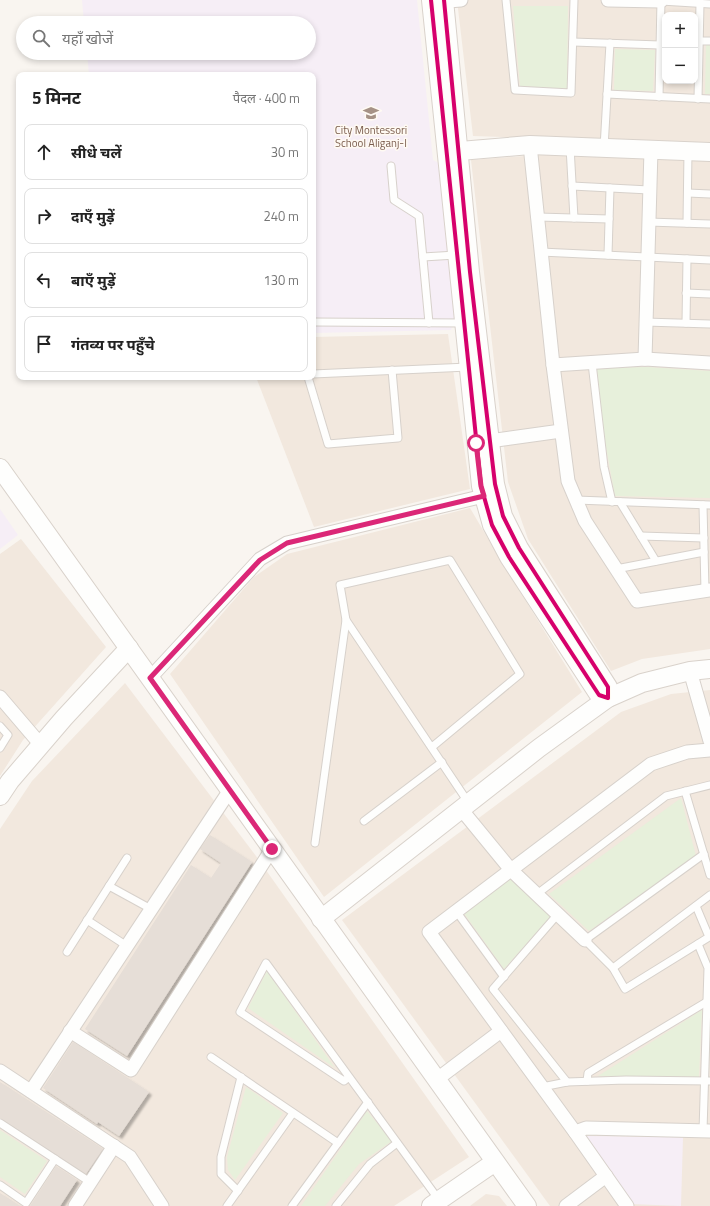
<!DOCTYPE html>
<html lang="hi">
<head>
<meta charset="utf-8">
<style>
  :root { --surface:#fff; --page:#f6f6f6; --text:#222; --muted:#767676; --line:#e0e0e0 }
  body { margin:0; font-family:"Titillium Web","Noto Sans Devanagari",sans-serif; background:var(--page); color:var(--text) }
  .controls { position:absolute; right:12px; top:12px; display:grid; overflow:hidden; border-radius:8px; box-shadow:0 2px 6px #0003 }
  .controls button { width:36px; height:36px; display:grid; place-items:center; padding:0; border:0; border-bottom:1px solid var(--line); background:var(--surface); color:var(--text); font:20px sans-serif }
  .stop { position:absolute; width:12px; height:12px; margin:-9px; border:3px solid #db2777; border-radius:50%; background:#fff }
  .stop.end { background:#db2777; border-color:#fff; box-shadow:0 1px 4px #0008 }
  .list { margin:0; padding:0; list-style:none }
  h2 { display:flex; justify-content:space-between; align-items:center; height:52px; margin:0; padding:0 16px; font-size:17px }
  h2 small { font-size:13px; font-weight:400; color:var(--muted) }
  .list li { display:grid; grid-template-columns:26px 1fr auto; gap:12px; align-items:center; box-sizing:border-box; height:56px; margin:0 8px 8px; padding:0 8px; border:1px solid var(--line); border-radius:8px }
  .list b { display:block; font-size:15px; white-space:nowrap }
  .list em { font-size:13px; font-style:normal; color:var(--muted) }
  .icon { flex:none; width:22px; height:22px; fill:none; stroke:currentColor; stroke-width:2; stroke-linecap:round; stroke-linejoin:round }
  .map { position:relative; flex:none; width:710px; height:1206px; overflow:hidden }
  .search { position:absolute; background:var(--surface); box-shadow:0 2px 6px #0003; left:16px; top:16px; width:300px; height:44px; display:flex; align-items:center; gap:10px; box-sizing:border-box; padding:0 14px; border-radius:22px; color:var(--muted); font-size:15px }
  .panel { position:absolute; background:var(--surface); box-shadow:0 2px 6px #0003; left:16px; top:72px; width:300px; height:308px; border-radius:8px }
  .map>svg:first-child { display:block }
  .residential { fill:#f2e8de; fill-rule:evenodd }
  .education { fill:#f6eef6 }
  .green { fill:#e7f0db }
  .building { fill:#e6ded7; filter:url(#shadow) }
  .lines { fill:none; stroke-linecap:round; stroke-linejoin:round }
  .lane-casing { stroke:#d7d1cb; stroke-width:9 }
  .street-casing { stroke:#d7d1cb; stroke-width:15 }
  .secondary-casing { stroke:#d9d2cb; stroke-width:20 }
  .lane { stroke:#fefefd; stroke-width:7 }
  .street { stroke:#fefefd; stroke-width:13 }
  .secondary { stroke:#fefefd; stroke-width:18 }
  .cycleway-casing { stroke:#fffaf3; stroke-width:6 }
  .cycleway { stroke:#d6006c; stroke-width:4 }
  .route { stroke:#db2777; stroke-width:5 }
  .labels { text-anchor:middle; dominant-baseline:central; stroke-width:3; stroke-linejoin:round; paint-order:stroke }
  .poi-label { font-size:11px; fill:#7a5c4d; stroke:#fffaf3 }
</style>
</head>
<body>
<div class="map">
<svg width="710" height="1206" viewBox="0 0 710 1206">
  <defs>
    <filter id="shadow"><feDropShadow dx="3" dy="3" stdDeviation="1" flood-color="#0004"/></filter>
  </defs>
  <rect width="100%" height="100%" fill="#f9f5f0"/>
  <!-- residential -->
  <g class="residential">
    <path d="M457,0H710V144L473,136ZM665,15H695V81H665Z"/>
    <polygon points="551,154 710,161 710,649 642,659 611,671 528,539 508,482 471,160"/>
    <polygon points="448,334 470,489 314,527 256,377 313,377 313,337"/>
    <polygon points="470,508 500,559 582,692 324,897 170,674 254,577 287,554"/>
    <polygon points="21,539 106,647 23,740 0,776 0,554"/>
    <polygon points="125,683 256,856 469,1157 394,1206 0,1206 0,829 32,781"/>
    <polygon points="710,690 710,1206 550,1206 342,920 621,712 671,694"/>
    <polygon points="486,1194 499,1196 507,1206 470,1206"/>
  </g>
  <!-- education -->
  <g class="education">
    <polygon points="82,0 417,0 433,160 439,163 455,315 451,330 313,333 313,75 89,75 87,53 309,53 309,23 84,23"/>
    <polygon points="0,509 18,535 0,549"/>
    <polygon points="586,1136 683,1137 681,1206 630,1204"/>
  </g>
  <!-- green -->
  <g class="green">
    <polygon points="513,6 568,6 567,89 520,86"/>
    <polygon points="706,45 710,45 710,94 705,94"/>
    <polygon points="615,49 655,50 653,91 614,90"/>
    <polygon points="647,367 710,371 710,498 615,496 603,431 596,368"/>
    <polygon points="681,798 696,856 589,931 549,894"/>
    <polygon points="510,877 551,916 504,969 463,912"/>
    <polygon points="267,971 335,1068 248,1008"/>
    <polygon points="702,1010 699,1077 598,1076"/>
    <polygon points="246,1087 283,1113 235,1180 228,1170 227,1157"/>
    <polygon points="367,1111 392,1141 359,1164 325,1206 301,1206"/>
    <polygon points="0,1130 47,1161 25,1194 0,1177"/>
  </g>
  <!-- building -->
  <g class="building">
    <polygon points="210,835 252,862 127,1056 85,1029 191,865 211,878 221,863 200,849"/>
    <polygon points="73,1042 149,1092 119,1136 98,1122 97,1124 43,1088"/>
    <polygon points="0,1082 103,1149 86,1174 0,1118"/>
    <polygon points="56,1166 77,1180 60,1206 30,1206"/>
    <polygon points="0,1193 20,1206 0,1206"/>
  </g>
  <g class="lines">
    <defs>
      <g id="lane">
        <polyline points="506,0 515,90 571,93 574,0"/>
        <polyline points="661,1 710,4"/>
        <polyline points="699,41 710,41"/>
        <polyline points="573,42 660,45"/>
        <polyline points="607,94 710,99"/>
        <polyline points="659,97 661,0"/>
        <polyline points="698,99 700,3"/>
        <polyline points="570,147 574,218"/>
        <polyline points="604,148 610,43"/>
        <polyline points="391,166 394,200 419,216 429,323"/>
        <polyline points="572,186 649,190"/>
        <polyline points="688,193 710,194"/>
        <polyline points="538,217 609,219"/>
        <polyline points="648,222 710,224"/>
        <polyline points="687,223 688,151"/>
        <polyline points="541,252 710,260"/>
        <polyline points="608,255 610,188"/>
        <polyline points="423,257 456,255"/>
        <polyline points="686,293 710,294"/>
        <polyline points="313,322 464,323"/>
        <polyline points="645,322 710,324"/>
        <polyline points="686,323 687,259"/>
        <polyline points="592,363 604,467 612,502"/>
        <polyline points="313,374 468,367"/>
        <polyline points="308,377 328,444 398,438 392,370"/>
        <polyline points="576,500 710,505"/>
        <polyline points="620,502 656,561"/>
        <polyline points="703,505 705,591"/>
        <polyline points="641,536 704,538"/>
        <polyline points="616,569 704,552"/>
        <polyline points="0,726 8,735 0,748"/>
        <polyline points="432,747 520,674 450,560 340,585 346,620 468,802"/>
        <polyline points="685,791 710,875"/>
        <polyline points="364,821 442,762"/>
        <polyline points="315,843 346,620"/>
        <polyline points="109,886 151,909"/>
        <polyline points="537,894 666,796 710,785"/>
        <polyline points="696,906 709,937 625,989 613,968 585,940 704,854"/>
        <polyline points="456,911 504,977"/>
        <polyline points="558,914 493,989 567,1082"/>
        <polyline points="87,920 127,946"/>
        <polyline points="698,944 708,968 703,1131"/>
        <polyline points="67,952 127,858"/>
        <polyline points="613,968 710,895"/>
        <polyline points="211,1057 338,1143"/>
        <polyline points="349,1077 344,1081 240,1012 266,963 439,1200"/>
        <polyline points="587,1081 588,1073 708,1001"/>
        <polyline points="542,1087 567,1082 626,1080 710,1081"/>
        <polyline points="0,1123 90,1182"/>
        <polyline points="0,1185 26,1203 55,1159"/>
        <polyline points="238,1191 221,1174 221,1157 241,1077"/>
        <polyline points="227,1206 293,1113"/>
        <polyline points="292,1206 368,1102"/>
        <polyline points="336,1206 370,1164 397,1143"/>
      </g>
      <g id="street">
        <polyline points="608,0 661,1"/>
        <polyline points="435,2 461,0"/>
        <polyline points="530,145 553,365 568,481 585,521 637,601 710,590"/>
        <polyline points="645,359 651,150"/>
        <polyline points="553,365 645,359 710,363"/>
        <polyline points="482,442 561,431"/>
        <polyline points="690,671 710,741"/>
        <polyline points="150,678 260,559 287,543 492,494"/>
        <polyline points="0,697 41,745"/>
        <polyline points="461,809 511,870 585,940"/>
        <polyline points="70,1031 131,1070 272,849"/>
        <polyline points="0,1071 130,1157 162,1206"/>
        <polyline points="436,1080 501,1031"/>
        <polyline points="31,1091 230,790"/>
        <polyline points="575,1132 586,1128 710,1131"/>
        <polyline points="75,1206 114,1146"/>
        <polyline points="566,1206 606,1176"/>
        <polyline points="627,1206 575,1132 429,932 651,764 687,752 710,750"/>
      </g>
      <g id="secondary">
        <polyline points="431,0 481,486 492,525 509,557 599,695 608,698 608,687 519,548 503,516 495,484 470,272 444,0"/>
        <polyline points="448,152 530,145 710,152"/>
        <polyline points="0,468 527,1206"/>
        <polyline points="0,796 10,781 64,718 129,648"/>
        <polyline points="321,919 539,748 608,698 642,683 690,671 710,669"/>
        <polyline points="431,1206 495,1162"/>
      </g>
    </defs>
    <!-- lane casing -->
    <use href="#lane" class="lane-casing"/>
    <!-- street casing -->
    <use href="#street" class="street-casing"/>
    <!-- secondary casing -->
    <use href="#secondary" class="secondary-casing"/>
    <!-- lane -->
    <use href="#lane" class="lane"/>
    <!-- street -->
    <use href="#street" class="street"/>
    <!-- secondary -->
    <use href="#secondary" class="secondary"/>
    <defs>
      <polyline id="cycleway" points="431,0 481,486 492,525 509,557 599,695 608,698 608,687 519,548 503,516 495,484 470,272 444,0"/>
    </defs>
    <!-- cycleway casing -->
    <use href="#cycleway" class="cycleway-casing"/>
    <!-- cycleway -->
    <use href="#cycleway" class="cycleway"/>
  </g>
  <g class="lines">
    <!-- route -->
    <polyline class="route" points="272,849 150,678 260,560 287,543 484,496 481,486 476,443"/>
  </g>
  <!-- icons -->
  <defs>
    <symbol id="school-bare" viewBox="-9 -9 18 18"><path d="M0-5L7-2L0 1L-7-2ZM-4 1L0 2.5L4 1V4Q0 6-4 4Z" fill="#a69286" stroke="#fffaf3" stroke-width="2.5" paint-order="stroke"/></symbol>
  </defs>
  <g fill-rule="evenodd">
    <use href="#school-bare" x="360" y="102" width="22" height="22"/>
  </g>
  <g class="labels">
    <!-- poi labels -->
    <g class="poi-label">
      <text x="371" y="130">City Montessori<tspan x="371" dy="13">School Aliganj-I</tspan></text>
    </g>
  </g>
</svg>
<div class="controls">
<button>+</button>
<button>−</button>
</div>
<div class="stop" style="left:476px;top:443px"></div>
<div class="stop end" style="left:272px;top:849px"></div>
<div class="search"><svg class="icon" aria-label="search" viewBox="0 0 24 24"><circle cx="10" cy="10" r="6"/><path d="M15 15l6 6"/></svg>यहाँ खोजें</div>
<section class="panel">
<h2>5 मिनट<small>पैदल · 400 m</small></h2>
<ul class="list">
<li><svg class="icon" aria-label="ahead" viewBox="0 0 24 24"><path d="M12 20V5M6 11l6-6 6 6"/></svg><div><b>सीधे चलें</b></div><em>30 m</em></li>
<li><svg class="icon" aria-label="right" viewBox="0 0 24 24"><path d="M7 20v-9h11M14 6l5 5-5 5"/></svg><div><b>दाएँ मुड़ें</b></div><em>240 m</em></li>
<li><svg class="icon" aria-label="left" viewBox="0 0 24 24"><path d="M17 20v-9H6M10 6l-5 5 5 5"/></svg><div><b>बाएँ मुड़ें</b></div><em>130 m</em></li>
<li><svg class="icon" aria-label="arrive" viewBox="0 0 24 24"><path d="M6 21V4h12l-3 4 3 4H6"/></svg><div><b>गंतव्य पर पहुँचे</b></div></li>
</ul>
</section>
</div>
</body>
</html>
